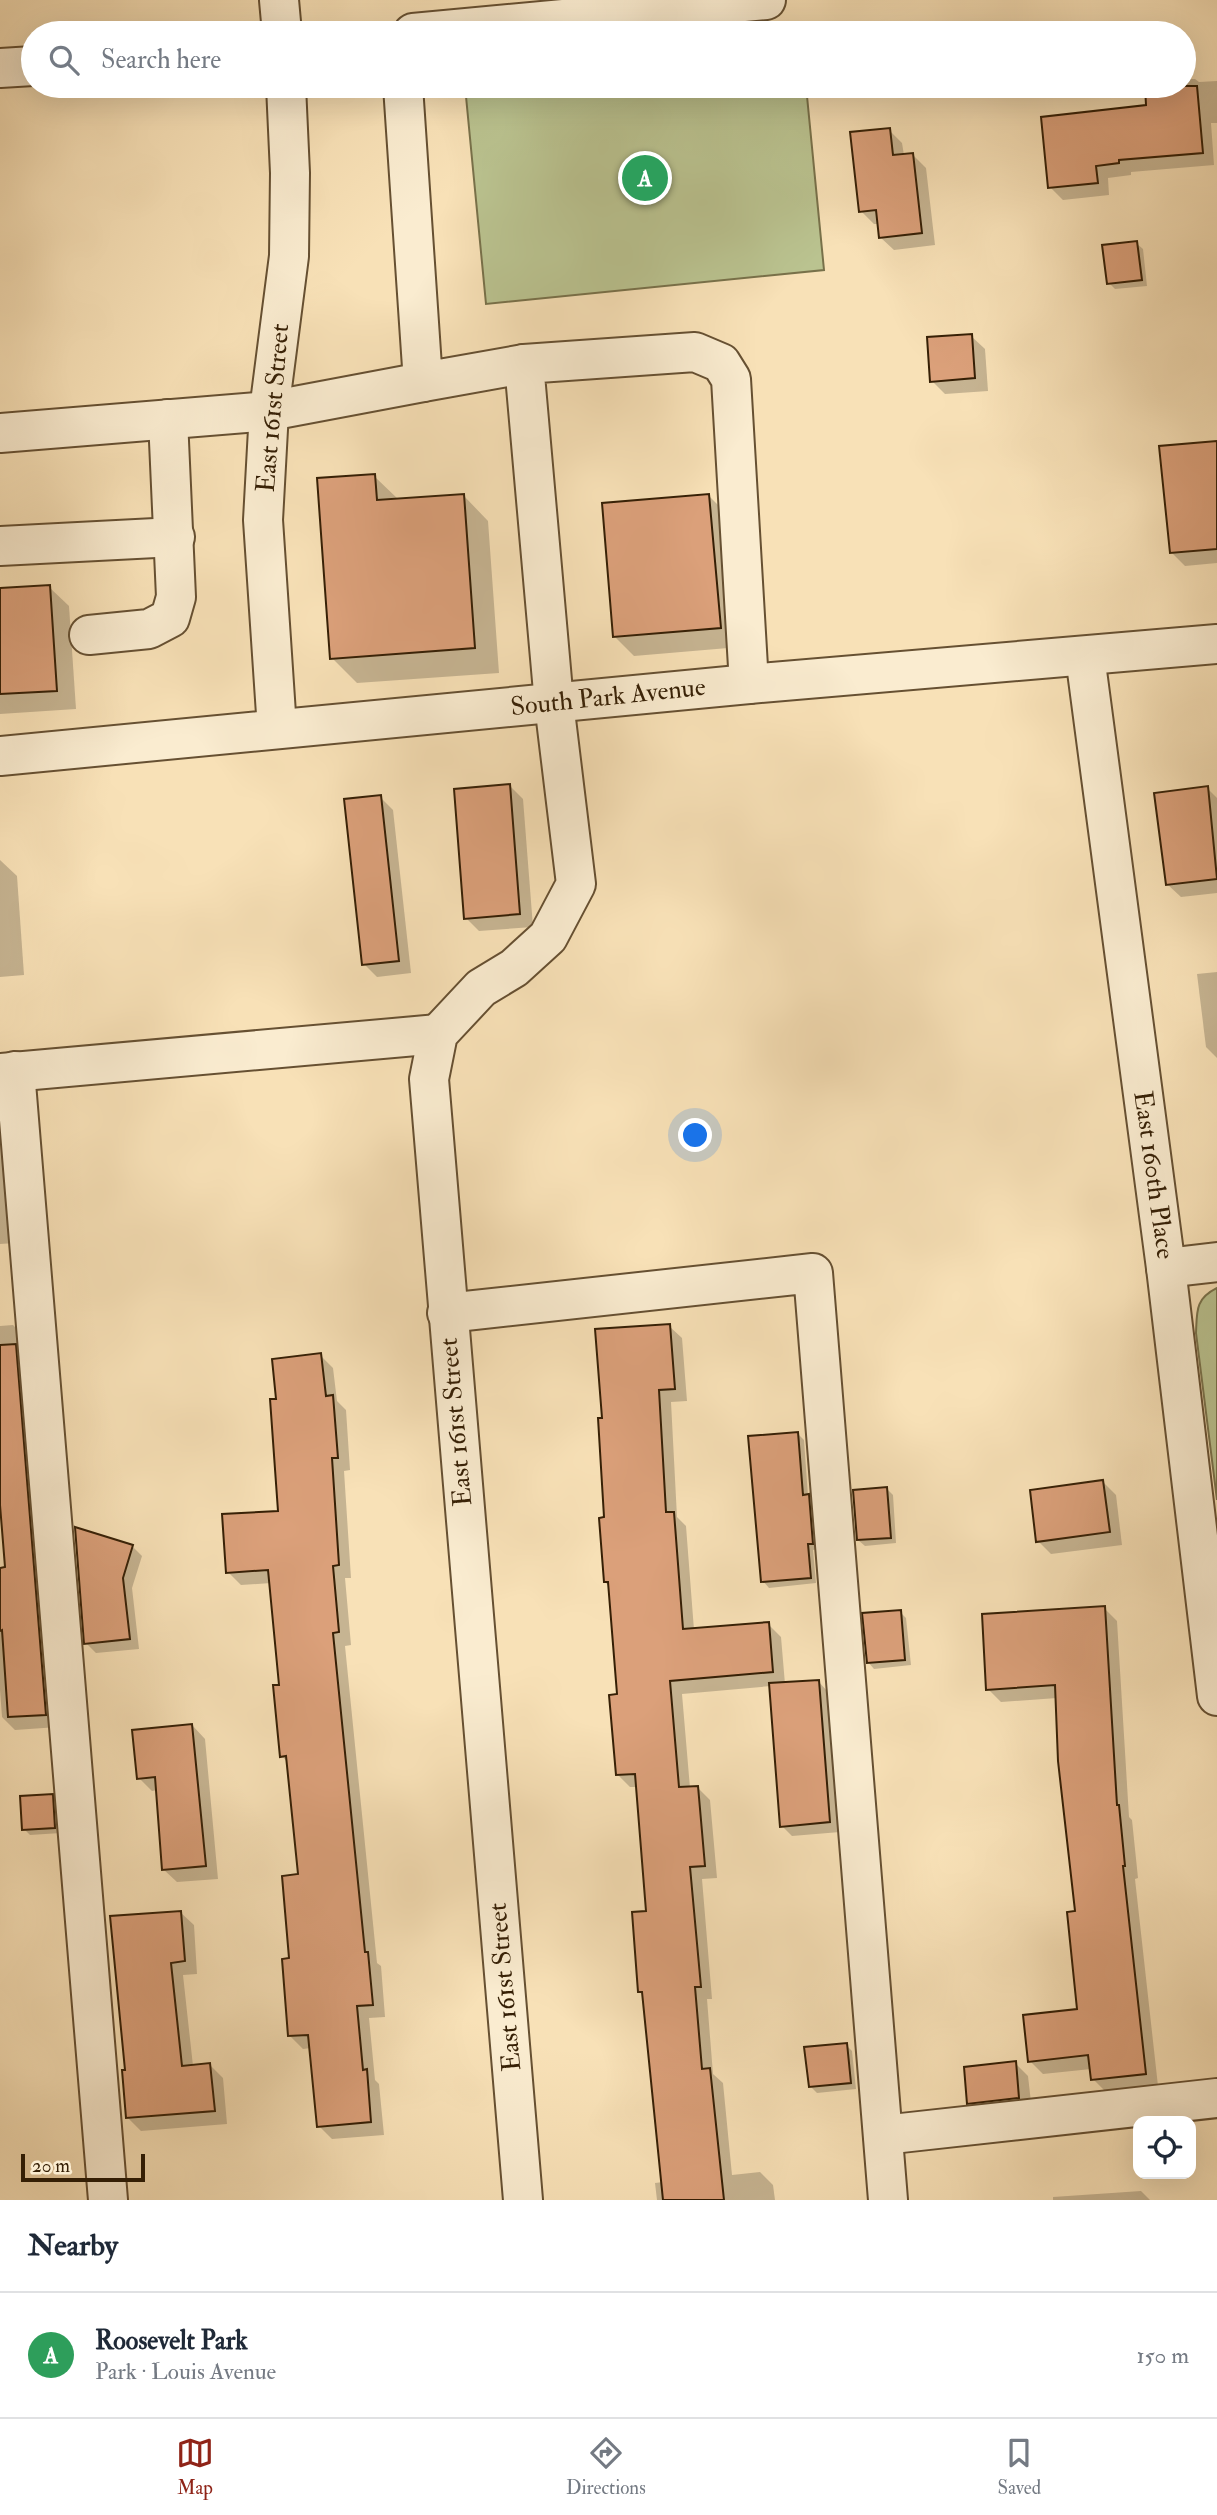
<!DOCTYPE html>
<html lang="en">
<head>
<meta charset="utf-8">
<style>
  :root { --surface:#fff; --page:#f6f6f7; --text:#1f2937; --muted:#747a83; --line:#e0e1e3; --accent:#8f2418 }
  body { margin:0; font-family:"IM FELL Double Pica",serif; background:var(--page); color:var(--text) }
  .controls { position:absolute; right:21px; bottom:21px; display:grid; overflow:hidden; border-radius:14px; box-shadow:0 7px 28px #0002 }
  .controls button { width:63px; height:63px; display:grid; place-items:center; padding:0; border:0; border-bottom:2px solid var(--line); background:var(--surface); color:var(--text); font:35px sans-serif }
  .scale { position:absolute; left:21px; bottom:18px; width:124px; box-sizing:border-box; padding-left:7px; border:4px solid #351f05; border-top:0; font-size:19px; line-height:24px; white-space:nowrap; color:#351f05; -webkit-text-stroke:5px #faecd0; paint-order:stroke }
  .you { position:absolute; left:696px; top:1136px; width:24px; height:24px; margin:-18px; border:5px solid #fff; border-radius:50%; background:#1a73e8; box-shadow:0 0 0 10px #1a73e833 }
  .badge { display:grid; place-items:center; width:46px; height:46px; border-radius:50%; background:var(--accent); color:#fff; font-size:23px; font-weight:700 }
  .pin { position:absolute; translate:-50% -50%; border:4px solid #fff; box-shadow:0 2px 7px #0006 }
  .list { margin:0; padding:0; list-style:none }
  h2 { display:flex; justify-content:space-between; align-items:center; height:91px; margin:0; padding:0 28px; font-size:30px }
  h2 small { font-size:23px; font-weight:400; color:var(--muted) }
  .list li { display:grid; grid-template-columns:46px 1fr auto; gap:21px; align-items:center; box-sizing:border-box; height:126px; padding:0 28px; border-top:2px solid var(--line) }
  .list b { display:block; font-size:26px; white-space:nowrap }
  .list p { margin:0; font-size:23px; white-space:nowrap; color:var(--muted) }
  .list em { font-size:23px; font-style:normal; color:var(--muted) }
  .icon { flex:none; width:38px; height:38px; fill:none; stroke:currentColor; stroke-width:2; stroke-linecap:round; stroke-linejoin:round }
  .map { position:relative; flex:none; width:1217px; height:2200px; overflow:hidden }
  .search { position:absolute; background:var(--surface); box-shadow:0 7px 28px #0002; left:21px; right:21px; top:21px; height:77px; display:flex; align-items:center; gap:18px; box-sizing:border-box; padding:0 24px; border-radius:38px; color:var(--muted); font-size:26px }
  .sheet { height:217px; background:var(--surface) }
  nav { display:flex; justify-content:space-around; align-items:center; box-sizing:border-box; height:98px; border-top:2px solid var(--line); background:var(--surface); font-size:19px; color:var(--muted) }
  nav a { display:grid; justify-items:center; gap:4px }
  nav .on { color:var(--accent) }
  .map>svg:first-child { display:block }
  .green { fill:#bac390; stroke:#78714a; stroke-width:2 }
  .shadow { fill:#0003 }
  .building { fill:#dba07a; stroke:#351f05; stroke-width:2 }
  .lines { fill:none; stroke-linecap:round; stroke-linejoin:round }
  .minor-casing { stroke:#665032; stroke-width:42 }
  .minor { stroke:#faecd0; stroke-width:38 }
  .labels { text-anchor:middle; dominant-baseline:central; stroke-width:5; stroke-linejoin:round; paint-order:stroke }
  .street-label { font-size:26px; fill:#351f05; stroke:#faecd0 }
</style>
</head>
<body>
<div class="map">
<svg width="1217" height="2200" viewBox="0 0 1217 2200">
  <rect width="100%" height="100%" fill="#f8e1b7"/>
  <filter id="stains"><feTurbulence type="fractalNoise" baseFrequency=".00286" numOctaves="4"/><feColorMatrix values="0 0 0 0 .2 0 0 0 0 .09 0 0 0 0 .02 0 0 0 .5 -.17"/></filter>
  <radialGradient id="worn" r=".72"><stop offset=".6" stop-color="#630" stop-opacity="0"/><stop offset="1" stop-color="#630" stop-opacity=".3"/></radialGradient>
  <!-- green -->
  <g class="green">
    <polygon points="465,86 806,86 824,270 486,304"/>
    <path d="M1217,1288V1500L1196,1333C1197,1311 1195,1299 1217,1288Z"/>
  </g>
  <!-- shadow -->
  <g class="shadow">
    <polygon points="1184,79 1195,79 1199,82 1217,81 1217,123 1211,123 1214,165 1131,172 1131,175 1108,178 1109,195 1063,200 1050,187 1148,107 1147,86 1184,86"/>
    <polygon points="889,130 902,143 904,155 913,155 926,168 935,245 894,250 880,237 879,224 874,224 861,211"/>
    <polygon points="1136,243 1143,249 1147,286 1115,289 1109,283"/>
    <polygon points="971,336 985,349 988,391 945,394 932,381"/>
    <polygon points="1217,442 1217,563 1185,566 1172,553"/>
    <polygon points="374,476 399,500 464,496 488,521 499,673 357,683 332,658"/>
    <polygon points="709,496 728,515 740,647 634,656 615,637"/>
    <polygon points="49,587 69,606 76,709 0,714 0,590"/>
    <polygon points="510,786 523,799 533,927 479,931 466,918"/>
    <polygon points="1207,788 1217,798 1217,893 1181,897 1167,884"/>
    <polygon points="380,797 393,810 411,973 377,977 364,964"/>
    <polygon points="0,860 17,876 24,975 0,977"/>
    <polygon points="1217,972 1217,1058 1206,1047 1197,974"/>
    <polygon points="0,1143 8,1151 16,1243 0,1244"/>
    <polygon points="13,1325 26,1338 58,1727 15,1730 2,1717 0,1690 0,1570 7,1569 0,1485 0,1326"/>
    <polygon points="669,1326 682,1338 687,1401 671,1402 677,1517 686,1526 694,1630 768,1624 781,1637 785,1684 818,1681 828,1692 840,1832 792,1836 782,1826 771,1686 682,1694 690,1788 697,1787 710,1800 717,1878 702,1879 712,1999 707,1999 713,2074 723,2083 732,2175 760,2172 773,2185 775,2200 657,2200 655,2183 663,2182 644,1995 640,1991 648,1912 638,1787 630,1787 617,1774 619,1696 610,1587 605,1582 603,1420"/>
    <polygon points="320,1355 333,1368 337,1401 346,1410 350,1470 344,1471 351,1578 345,1578 351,1645 345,1646 377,1963 381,1966 385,2017 369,2018 375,2080 379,2084 384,2135 332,2139 319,2126 311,2048 303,2049 290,2036 300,1876 288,1763 282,1756 281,1686 271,1583 241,1585 228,1572 279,1512 278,1401"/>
    <polygon points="798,1434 804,1440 808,1496 815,1502 818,1549 813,1550 816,1583 769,1588 763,1581"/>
    <polygon points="1103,1482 1116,1495 1122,1545 1051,1554 1038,1541"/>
    <polygon points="887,1489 893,1495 896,1543 865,1546 858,1540"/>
    <polygon points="132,1546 142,1556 132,1588 139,1649 96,1653 86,1643"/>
    <polygon points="1104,1608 1117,1621 1129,1817 1132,1820 1138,1878 1135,1879 1158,2086 1106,2092 1093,2079 1091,2069 1043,2074 1030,2061 1079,2010 1076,1912 1057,1698 1001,1702 988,1689"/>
    <polygon points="900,1612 906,1618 911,1665 874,1669 868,1662"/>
    <polygon points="192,1725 205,1739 218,1879 177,1882 163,1869 158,1790 152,1791 139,1778"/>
    <polygon points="52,1796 58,1802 61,1833 30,1835 24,1829"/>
    <polygon points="180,1912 194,1925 197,1974 183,1975 193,2066 210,2065 223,2078 227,2124 141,2131 128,2118"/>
    <polygon points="846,2045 852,2051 856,2089 817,2093 810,2086"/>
    <polygon points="1015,2063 1028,2076 1032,2111 982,2116 969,2103"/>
    <polygon points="1141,2191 1150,2200 1053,2200 1053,2197"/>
  </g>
  <!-- building -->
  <g class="building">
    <polygon points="1145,86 1197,86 1203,153 1119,160 1119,163 1096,166 1098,183 1048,188 1041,117 1146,105"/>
    <polygon points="890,128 893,155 913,153 922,233 879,238 876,210 859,212 850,132"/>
    <polygon points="1137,241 1142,280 1107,284 1102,245"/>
    <polygon points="972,334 975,378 930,382 927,337"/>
    <polygon points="1217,441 1217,549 1170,553 1159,446"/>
    <polygon points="375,474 377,500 464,494 475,648 330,659 317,478"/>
    <polygon points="709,494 721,628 613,637 602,503"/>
    <polygon points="50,585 57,691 0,694 0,588"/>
    <polygon points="510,784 520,914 464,919 454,789"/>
    <polygon points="1208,786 1217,879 1166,885 1154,793"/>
    <polygon points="381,795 399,961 362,965 344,799"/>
    <polygon points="670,1324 675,1389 659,1390 666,1512 674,1512 683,1629 769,1622 773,1672 670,1681 679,1787 698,1786 705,1866 690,1867 701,1987 695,1987 702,2069 710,2068 724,2200 663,2200 642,1992 638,1992 632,1912 646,1911 635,1774 616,1775 609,1695 617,1694 608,1582 604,1582 599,1518 604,1517 598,1418 602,1418 595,1329"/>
    <polygon points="16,1344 46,1715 8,1717 2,1630 0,1631 0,1568 5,1567 0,1505 0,1345"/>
    <polygon points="321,1353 326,1396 333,1395 338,1458 332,1458 339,1565 333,1566 339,1632 333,1633 365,1952 368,1952 373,2005 357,2006 363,2070 367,2069 371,2122 317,2127 308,2035 288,2036 282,1959 289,1958 282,1876 298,1874 286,1756 280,1757 273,1685 279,1685 268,1570 226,1573 222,1514 278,1511 270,1399 276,1399 272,1359"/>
    <polygon points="798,1432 803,1495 809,1494 813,1544 808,1544 811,1578 761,1582 748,1436"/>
    <polygon points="1103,1480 1110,1532 1036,1542 1030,1490"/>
    <polygon points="887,1487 891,1538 857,1540 853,1490"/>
    <polygon points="75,1527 133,1545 123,1578 130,1639 84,1644"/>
    <polygon points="1105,1606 1117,1805 1119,1805 1125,1866 1123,1866 1146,2074 1091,2080 1088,2055 1028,2062 1023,2015 1077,2009 1067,1912 1075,1911 1058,1761 1055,1685 986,1690 982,1614"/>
    <polygon points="901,1610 905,1660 867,1663 862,1613"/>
    <polygon points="819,1680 830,1822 780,1827 769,1683"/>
    <polygon points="192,1724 206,1866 162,1870 155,1777 137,1779 132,1730"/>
    <polygon points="53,1794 55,1828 22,1830 20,1796"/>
    <polygon points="181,1911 185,1961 171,1963 182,2066 210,2063 215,2111 126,2118 122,2070 125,2070 110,1916"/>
    <polygon points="847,2043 851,2083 809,2087 804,2047"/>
    <polygon points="1016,2061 1019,2098 967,2104 964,2067"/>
  </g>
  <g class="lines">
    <defs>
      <g id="minor">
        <polyline points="279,0 282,33"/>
        <polyline points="413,33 766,0"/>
        <polyline points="0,68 33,66"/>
        <polyline points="403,86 423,382 524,364"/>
        <polyline points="0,433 269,411 423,382"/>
        <polyline points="0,546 175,537"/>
        <polyline points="89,635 149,629 170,618 176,597 168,419"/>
        <polyline points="1085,656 1166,1268 1217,1696"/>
        <polyline points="277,729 263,520 269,411 289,256 290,173 286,86"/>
        <polyline points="0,756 749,684 1217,644"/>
        <polyline points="15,1071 108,2200"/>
        <polyline points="0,1073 438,1034"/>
        <polyline points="1166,1268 1217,1262"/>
        <polyline points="447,1313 813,1273 888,2200"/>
        <polyline points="883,2135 1217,2098"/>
        <polyline points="523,2200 429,1079 438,1034 481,988 514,968 548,937 576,884 554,703 524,364 695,352 721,363 731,379 749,684"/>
      </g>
    </defs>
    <!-- minor casing -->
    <use href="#minor" class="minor-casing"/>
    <!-- minor -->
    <use href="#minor" class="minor"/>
  </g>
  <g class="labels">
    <!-- street labels -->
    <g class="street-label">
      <text transform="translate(273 408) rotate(-85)">East 161st Street</text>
      <text transform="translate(608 697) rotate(-6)">South Park Avenue</text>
      <text transform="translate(1154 1175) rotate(82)">East 160th Place</text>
      <text transform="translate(456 1422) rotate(-95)">East 161st Street</text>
      <text transform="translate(505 1987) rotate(-95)">East 161st Street</text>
    </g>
  </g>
  <rect width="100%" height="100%" filter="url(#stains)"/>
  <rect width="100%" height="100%" fill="url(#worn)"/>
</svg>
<div class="controls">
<button><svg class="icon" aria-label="locate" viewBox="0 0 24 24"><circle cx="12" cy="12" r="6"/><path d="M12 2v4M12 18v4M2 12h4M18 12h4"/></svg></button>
</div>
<div class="scale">20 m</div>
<div class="you"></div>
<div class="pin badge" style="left:645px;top:178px;background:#2e9e5b">A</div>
<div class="search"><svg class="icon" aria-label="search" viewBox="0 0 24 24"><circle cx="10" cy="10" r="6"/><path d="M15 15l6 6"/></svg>Search here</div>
</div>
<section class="sheet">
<h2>Nearby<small></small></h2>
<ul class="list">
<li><span class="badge" style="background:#2e9e5b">A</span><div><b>Roosevelt Park</b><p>Park · Louis Avenue</p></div><em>150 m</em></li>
</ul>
</section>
<nav>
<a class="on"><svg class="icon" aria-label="map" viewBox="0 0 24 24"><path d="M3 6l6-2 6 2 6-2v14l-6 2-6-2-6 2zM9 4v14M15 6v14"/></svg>Map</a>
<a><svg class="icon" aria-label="directions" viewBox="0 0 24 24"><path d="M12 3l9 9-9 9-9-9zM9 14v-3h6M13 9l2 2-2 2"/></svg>Directions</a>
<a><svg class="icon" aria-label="saved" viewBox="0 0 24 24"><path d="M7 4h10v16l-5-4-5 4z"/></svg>Saved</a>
</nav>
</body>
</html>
